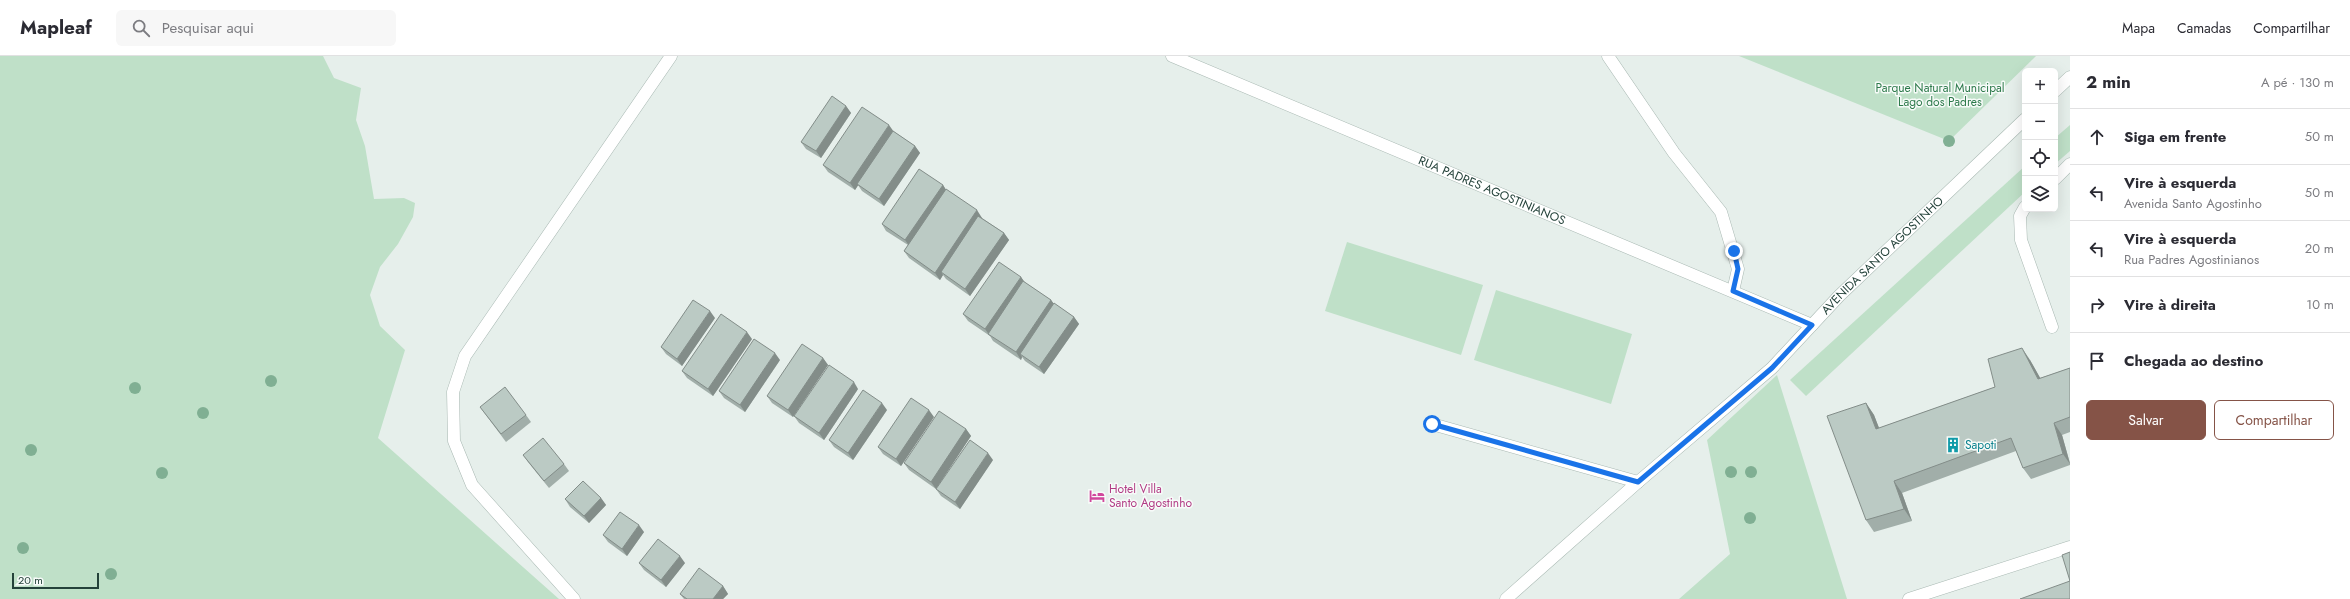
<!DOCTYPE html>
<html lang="pt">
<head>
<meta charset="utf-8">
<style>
  :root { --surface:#fff; --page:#f7f7f7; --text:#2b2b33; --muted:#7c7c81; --line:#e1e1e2; --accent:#855347 }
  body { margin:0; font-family:Jost,sans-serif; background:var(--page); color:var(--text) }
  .controls { position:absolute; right:12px; top:12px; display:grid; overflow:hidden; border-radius:6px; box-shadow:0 4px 16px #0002 }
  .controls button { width:36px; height:36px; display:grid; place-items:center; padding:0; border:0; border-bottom:1px solid var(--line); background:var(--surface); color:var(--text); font:20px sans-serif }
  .scale { position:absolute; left:12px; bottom:10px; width:87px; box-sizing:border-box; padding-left:4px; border:2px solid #24423a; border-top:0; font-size:11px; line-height:14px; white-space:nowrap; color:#24423a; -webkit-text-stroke:3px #f7fbf9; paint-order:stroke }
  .stop { position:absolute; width:12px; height:12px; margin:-9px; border:3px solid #1a73e8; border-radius:50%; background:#fff }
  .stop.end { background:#1a73e8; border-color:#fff; box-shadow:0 1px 4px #0008 }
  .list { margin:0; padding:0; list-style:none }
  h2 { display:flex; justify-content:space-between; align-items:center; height:52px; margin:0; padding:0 16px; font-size:17px }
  h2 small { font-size:13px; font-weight:400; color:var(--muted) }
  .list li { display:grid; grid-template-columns:26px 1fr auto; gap:12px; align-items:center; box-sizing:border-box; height:56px; padding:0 16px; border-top:1px solid var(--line) }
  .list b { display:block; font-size:15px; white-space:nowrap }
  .list p { margin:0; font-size:13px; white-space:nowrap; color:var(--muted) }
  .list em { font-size:13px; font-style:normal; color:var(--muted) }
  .actions { display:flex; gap:8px; padding:12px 16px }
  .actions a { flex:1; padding:9px 0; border:1px solid var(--accent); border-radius:6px; text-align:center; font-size:14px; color:var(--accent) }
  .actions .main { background:var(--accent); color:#fff }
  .icon { flex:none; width:22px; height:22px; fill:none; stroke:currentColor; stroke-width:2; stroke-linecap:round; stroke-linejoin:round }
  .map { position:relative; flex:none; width:2070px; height:543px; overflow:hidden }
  header { display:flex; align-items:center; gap:24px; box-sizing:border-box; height:56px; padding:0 20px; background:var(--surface); border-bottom:1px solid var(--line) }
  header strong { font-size:19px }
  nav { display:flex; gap:22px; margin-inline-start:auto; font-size:14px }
  .search { width:280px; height:36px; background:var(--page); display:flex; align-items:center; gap:10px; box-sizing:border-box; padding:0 14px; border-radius:6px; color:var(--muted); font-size:15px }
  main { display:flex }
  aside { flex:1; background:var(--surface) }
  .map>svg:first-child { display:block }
  .green { fill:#bfe0c8 }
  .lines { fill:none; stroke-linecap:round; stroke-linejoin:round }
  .service-casing { stroke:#a8b8b2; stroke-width:13 }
  .minor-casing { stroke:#a8b8b2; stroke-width:13 }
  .service { stroke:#fff; stroke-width:12 }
  .minor { stroke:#fff; stroke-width:12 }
  .tree { fill:#80af93 }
  .wall { fill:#a1aea9 }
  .shaded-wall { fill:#838d89 }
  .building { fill:#bbcac4; stroke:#838d89 }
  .route { stroke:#1a73e8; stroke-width:5 }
  .labels { text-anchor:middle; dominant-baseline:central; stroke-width:3; stroke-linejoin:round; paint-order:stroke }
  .park-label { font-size:12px; fill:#2d7a4b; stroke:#f7fbf9 }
  .street-label { font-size:12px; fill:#24423a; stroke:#f7fbf9 }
  .culture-label { font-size:12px; fill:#0d838f; stroke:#f7fbf9; text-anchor:start }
  .hotel-label { font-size:12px; fill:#b23c85; stroke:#f7fbf9; text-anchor:start }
</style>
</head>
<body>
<header>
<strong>Mapleaf</strong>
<div class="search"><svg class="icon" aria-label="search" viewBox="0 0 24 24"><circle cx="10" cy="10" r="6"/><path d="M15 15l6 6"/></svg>Pesquisar aqui</div>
<nav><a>Mapa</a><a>Camadas</a><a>Compartilhar</a></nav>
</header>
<main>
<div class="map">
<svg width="2070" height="543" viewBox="0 0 2070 543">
  <rect width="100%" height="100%" fill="#e6efeb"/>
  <!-- green -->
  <g class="green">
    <polygon points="0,0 323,0 334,22 361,32 356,64 365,90 374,143 404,142 415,147 413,161 398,188 380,211 370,239 380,270 405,294 378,382 559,543 0,543"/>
    <polygon points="1739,0 2036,0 1949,85"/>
    <polygon points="2070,69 2070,95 2055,108 2055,82"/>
    <polygon points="2025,110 2025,136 1806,340 1790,324"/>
    <polygon points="1347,186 1483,229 1461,299 1325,255"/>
    <polygon points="1496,234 1632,278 1611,348 1474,304"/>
    <polygon points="1777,319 1847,543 1679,543 1730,498 1707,384"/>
  </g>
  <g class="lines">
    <defs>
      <g id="service">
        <polyline points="2055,123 2070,108"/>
        <polyline points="2025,151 2020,160 2021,184 2052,271"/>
        <polyline points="1909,543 2070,491"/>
      </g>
      <g id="minor">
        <path id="s1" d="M1172,0L1812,269"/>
        <polyline points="1608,0 1674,97 1721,156 1738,213 1733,235"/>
        <polyline points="2055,35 2070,21"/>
        <polyline points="1432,368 1638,426"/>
        <polyline points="574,543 472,429 454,385 453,336 465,300 671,0"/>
        <path id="s2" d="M1506,543L1638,426L1772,312L1839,240L2025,63"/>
      </g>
    </defs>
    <!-- service casing -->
    <use href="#service" class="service-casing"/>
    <!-- minor casing -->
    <use href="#minor" class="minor-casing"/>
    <!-- service -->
    <use href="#service" class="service"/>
    <!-- minor -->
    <use href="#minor" class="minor"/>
  </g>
  <!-- trees -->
  <g class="tree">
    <circle cx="1949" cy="85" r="6"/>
    <circle cx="271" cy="325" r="6"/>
    <circle cx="135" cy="332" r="6"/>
    <circle cx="203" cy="357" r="6"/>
    <circle cx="31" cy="394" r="6"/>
    <circle cx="1731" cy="416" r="6"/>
    <circle cx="1751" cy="416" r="6"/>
    <circle cx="162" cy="417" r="6"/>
    <circle cx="1750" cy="462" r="6"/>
    <circle cx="23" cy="492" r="6"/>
    <circle cx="111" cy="518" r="6"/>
  </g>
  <!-- wall -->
  <g class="wall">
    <polygon points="846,50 851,57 821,102 806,93 801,86"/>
    <polygon points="893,75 915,90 920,97 884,150 862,135 858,129 855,134 828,116 823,109"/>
    <polygon points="943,129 946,134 982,162 1004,177 1009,184 970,240 946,223 943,219 940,224 909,202 904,195 908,189 886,175 882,168"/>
    <polygon points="1021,221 1024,226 1051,244 1054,248 1074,261 1079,268 1044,318 1025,305 1022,301 1021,304 993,285 990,280 968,265 963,258"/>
    <polygon points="715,262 682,310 666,298 661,291"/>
    <polygon points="752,283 713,340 687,322 682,315"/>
    <polygon points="823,302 828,309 793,361 772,347 767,340"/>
    <polygon points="780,304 745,356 724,342 719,335"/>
    <polygon points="2030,304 2040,322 2070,312 2070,376 2062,379 2070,407 2070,409 2031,423 2023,412 2016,395 1902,437 1912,465 1874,476 1866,464 1866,347 1874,359 1879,372 1995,331"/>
    <polygon points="858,333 824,384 799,367 794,360"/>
    <polygon points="480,351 526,359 531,366 506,386"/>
    <polygon points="887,354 853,404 834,391 829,384"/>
    <polygon points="934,361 901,410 883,398 878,391"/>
    <polygon points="966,373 971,380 936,433 909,414 904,407"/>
    <polygon points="523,399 564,408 569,415 549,432 528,406"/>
    <polygon points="993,404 960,453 941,440 936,433"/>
    <polygon points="601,442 606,449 589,467 570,451 565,443"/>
    <polygon points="644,476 627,500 608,486 603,479"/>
    <polygon points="639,507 685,507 666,531 644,514"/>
    <polygon points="723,530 728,538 723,543 684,543 680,538"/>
  </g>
  <!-- shaded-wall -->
  <g class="shaded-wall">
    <polygon points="846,50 851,57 821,102 816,95"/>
    <polygon points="889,69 894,76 855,134 850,127"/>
    <polygon points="915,90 920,97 884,150 879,143"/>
    <polygon points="943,129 948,137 910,191 905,184"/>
    <polygon points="977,154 982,162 944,218 941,216 943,219 940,224 935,217"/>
    <polygon points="1004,177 1009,184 970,240 965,233"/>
    <polygon points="1021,221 1026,228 988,278 990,280 985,273"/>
    <polygon points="1051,244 1056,251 1020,298 1022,301 1021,304 1016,296"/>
    <polygon points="710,255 715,262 682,310 677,303"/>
    <polygon points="1074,261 1079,268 1044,318 1039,311"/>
    <polygon points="747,276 752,283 713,340 708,333"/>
    <polygon points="2022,292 2030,304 2047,334 2038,323"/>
    <polygon points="775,297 780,304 745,356 740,349"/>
    <polygon points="823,302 828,309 793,361 788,354"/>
    <polygon points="854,326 858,333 824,384 819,377"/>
    <polygon points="882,347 887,354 853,404 848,397"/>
    <polygon points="1866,347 1874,359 1884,385 1876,373"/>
    <polygon points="929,354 934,361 901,410 896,403"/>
    <polygon points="2054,367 2062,379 2070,408 2063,398"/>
    <polygon points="966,373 971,380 936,433 931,426"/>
    <polygon points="988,397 993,404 960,453 955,446"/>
    <polygon points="1894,425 1902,437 1912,465 1904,453"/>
    <polygon points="601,442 606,449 589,467 584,460"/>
    <polygon points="639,469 644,476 627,500 622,493"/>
    <polygon points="680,500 685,507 666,531 661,524"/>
    <polygon points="723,530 728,538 723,543 713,543"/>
  </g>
  <!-- building -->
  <g class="building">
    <polygon points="832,40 846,50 816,95 801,86"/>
    <polygon points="862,51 889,69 850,127 823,109"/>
    <polygon points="893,75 915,90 879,143 857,128"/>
    <polygon points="919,113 943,129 905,184 882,168"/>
    <polygon points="946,133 977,154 935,217 904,195"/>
    <polygon points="978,160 1004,177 965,233 941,216"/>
    <polygon points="999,206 1021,221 985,273 963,258"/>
    <polygon points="1023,225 1051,244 1016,296 988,278"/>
    <polygon points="693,244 710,255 677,303 661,291"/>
    <polygon points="1054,247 1074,261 1039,311 1020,298"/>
    <polygon points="721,258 747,276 708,333 682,315"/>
    <polygon points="754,283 775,297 740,349 719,335"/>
    <polygon points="802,288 823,302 788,354 767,340"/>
    <polygon points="2022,292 2038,323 2070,312 2070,361 2054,367 2063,398 2023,412 2011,382 1894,425 1904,453 1866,464 1827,360 1866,347 1876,373 1995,331 1988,303"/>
    <polygon points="829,309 854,326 819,377 794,360"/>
    <polygon points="505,331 526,359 501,378 480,351"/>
    <polygon points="863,334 882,347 848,397 829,384"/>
    <polygon points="911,342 929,354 896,403 878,391"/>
    <polygon points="939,355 966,373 931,426 904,407"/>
    <polygon points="543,382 564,408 544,425 523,399"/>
    <polygon points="970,384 988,397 955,446 936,433"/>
    <polygon points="583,425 601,442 584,460 565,443"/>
    <polygon points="620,456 639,469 622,493 603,479"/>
    <polygon points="658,483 680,500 661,524 639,507"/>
    <polygon points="2070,496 2070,543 2020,543 2070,525 2062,499"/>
    <polygon points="699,512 723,530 713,543 687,543 680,538"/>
  </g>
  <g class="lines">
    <!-- route -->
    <polyline class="route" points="1432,368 1638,426 1772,312 1812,269 1733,235 1738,213 1734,195"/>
  </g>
  <!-- icons -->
  <defs>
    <symbol id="building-bare" viewBox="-9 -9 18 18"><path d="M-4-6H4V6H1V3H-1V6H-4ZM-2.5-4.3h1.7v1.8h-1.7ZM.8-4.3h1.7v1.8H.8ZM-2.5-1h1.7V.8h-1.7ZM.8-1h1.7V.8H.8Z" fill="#0f9aa8" stroke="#f7fbf9" stroke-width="2.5" paint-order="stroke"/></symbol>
    <symbol id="hotel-bare" viewBox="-9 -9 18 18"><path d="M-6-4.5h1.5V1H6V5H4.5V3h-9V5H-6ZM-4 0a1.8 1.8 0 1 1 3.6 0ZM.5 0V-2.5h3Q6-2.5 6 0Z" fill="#d1479c" stroke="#f7fbf9" stroke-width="2.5" paint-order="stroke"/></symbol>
  </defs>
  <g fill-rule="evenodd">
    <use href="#building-bare" x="1942" y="378" width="22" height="22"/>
    <use href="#hotel-bare" x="1086" y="429" width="22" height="22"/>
  </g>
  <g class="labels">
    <!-- park labels -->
    <g class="park-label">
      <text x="1940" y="32">Parque Natural Municipal<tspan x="1940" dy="14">Lago dos Padres</tspan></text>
    </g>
    <!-- street labels -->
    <g class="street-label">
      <text stroke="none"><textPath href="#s1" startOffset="347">RUA PADRES AGOSTINIANOS</textPath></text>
      <text stroke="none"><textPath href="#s2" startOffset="510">AVENIDA SANTO AGOSTINHO</textPath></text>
    </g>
    <!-- culture labels -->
    <g class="culture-label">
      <text x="1965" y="389">Sapoti</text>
    </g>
    <!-- hotel labels -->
    <g class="hotel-label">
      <text x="1109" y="433">Hotel Villa<tspan x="1109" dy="14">Santo Agostinho</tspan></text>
    </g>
  </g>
</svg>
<div class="controls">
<button>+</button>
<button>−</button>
<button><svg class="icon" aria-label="locate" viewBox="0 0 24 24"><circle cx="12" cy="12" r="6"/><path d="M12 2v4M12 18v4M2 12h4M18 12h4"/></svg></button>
<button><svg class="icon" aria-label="layers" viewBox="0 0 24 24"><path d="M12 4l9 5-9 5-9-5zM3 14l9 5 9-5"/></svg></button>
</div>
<div class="scale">20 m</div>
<div class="stop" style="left:1432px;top:368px"></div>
<div class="stop end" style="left:1734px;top:195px"></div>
</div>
<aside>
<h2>2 min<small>A pé · 130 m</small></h2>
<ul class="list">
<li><svg class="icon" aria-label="ahead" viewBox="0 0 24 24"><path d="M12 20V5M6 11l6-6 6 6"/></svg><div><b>Siga em frente</b></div><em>50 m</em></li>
<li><svg class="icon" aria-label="left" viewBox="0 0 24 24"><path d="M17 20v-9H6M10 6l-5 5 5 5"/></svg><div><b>Vire à esquerda</b><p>Avenida Santo Agostinho</p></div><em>50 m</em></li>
<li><svg class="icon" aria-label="left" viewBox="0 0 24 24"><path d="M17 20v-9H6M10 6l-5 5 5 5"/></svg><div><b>Vire à esquerda</b><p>Rua Padres Agostinianos</p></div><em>20 m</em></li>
<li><svg class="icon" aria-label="right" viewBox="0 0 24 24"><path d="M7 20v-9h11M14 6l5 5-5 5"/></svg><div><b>Vire à direita</b></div><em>10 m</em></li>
<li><svg class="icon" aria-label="arrive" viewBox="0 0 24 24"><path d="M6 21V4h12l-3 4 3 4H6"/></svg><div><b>Chegada ao destino</b></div></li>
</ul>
<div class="actions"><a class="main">Salvar</a><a>Compartilhar</a></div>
</aside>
</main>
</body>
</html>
